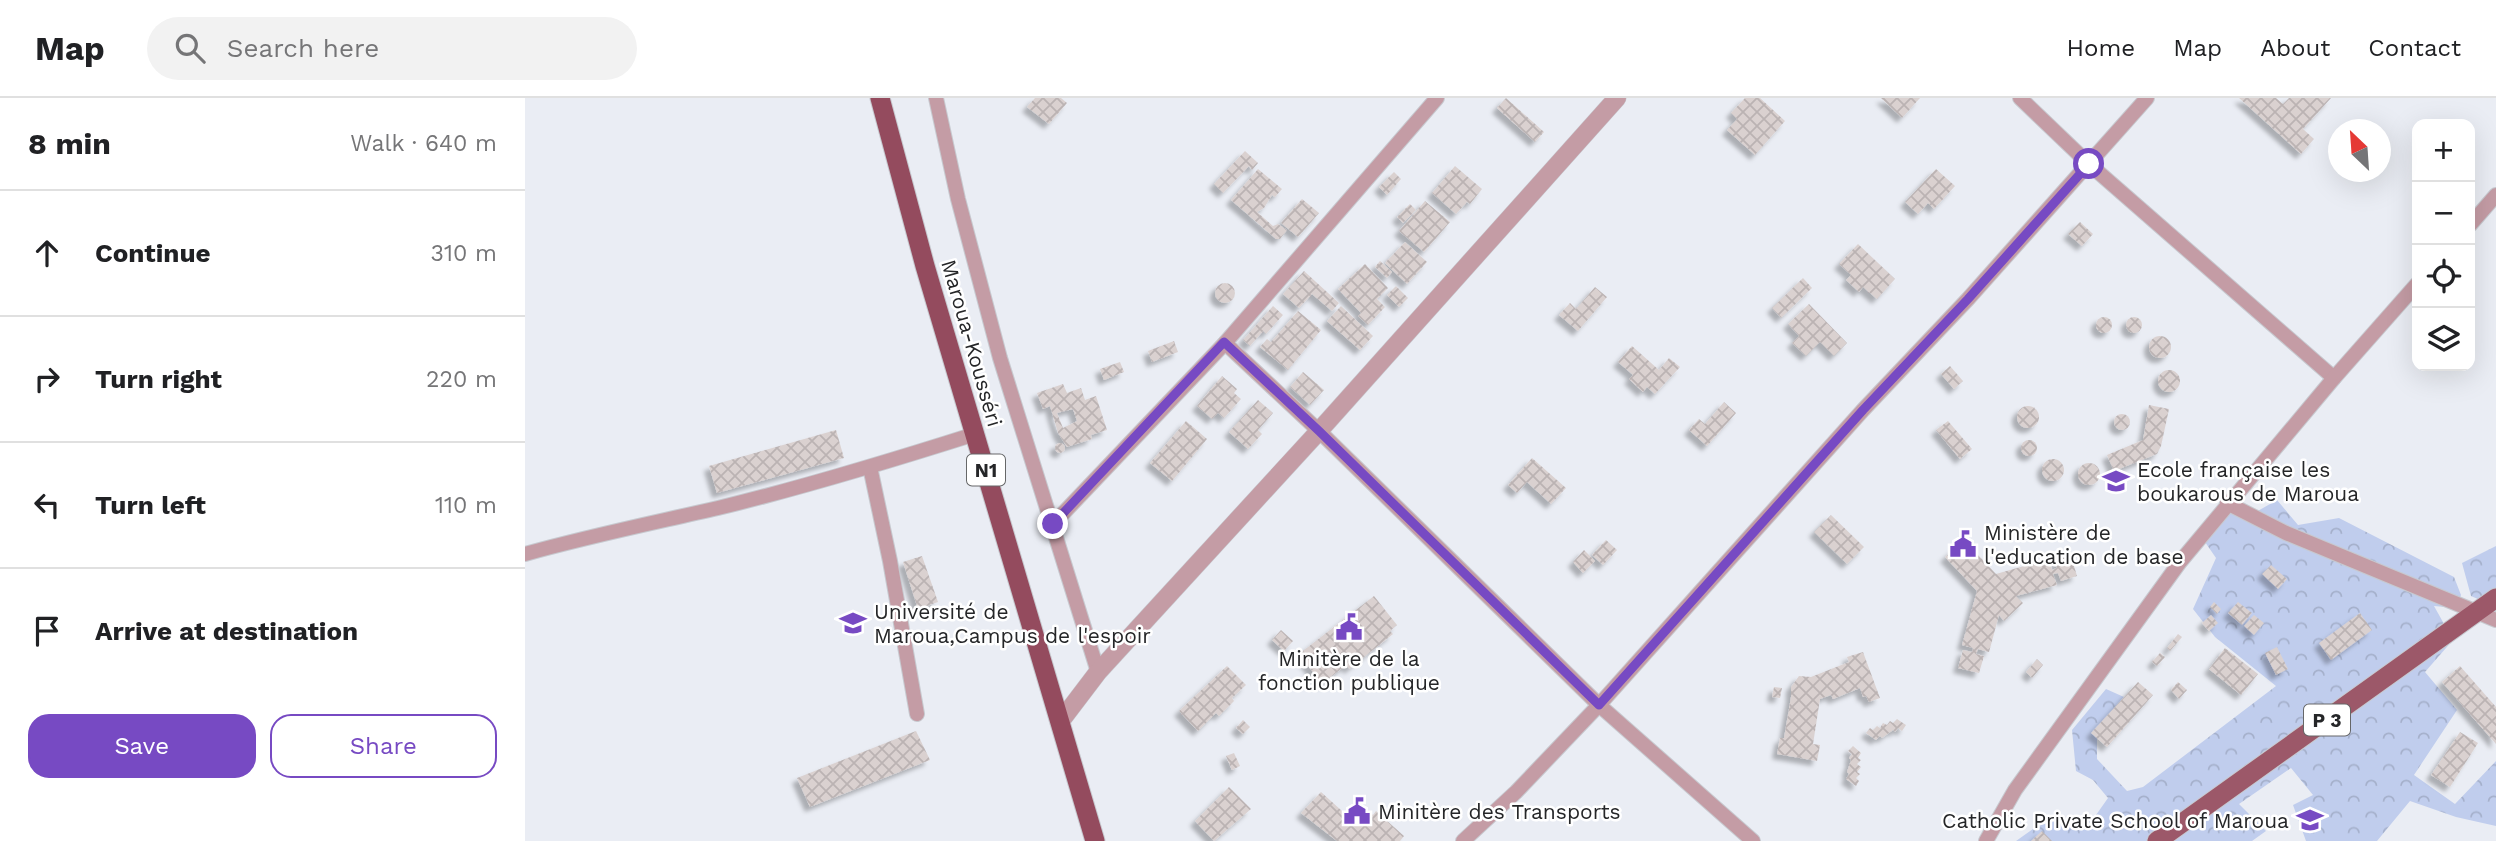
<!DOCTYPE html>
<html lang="en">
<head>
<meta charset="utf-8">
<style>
  :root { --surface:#fff; --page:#f2f2f2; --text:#202124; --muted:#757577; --line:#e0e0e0; --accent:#774ac3 }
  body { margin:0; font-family:"Work Sans",sans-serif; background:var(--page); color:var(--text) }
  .controls { position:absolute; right:21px; top:21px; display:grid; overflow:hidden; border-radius:14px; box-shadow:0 7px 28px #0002 }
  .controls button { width:63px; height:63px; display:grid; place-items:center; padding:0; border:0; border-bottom:2px solid var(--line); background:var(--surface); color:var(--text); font:35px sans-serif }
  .compass { position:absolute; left:1803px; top:21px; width:63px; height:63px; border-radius:50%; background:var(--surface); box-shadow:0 7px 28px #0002; rotate:335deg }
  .stop { position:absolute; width:21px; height:21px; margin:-16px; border:5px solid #774ac3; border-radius:50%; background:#fff }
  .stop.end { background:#774ac3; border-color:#fff; box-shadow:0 2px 7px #0008 }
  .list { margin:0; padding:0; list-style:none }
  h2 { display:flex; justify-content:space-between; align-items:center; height:91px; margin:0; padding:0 28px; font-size:30px }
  h2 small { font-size:23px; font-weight:400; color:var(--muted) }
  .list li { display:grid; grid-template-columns:46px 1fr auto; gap:21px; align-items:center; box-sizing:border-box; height:126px; padding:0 28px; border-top:2px solid var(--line) }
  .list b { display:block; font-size:26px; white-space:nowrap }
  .list em { font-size:23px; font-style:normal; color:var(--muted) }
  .actions { display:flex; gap:14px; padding:21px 28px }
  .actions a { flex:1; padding:16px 0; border:2px solid var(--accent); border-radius:21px; text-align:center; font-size:24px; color:var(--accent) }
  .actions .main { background:var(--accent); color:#fff }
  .icon { flex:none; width:38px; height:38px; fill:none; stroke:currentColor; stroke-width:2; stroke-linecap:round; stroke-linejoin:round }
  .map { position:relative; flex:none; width:1971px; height:743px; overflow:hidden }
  header { display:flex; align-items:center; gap:42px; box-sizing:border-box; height:98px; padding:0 35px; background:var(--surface); border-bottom:2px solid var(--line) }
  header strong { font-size:33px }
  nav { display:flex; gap:38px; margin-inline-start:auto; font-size:24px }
  .search { width:490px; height:63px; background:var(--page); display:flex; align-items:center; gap:18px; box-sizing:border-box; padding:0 24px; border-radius:38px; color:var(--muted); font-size:26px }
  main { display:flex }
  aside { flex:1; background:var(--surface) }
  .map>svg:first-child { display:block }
  .forest { fill:url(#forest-crowns) }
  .building { fill:url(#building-cross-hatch); fill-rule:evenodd; filter:url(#shadow) }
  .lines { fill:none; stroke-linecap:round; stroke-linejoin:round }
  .minor-casing { stroke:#c7c9cf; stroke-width:16 }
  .tertiary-casing { stroke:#c7c9cf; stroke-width:19 }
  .primary-casing { stroke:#c7c9cf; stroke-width:21 }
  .trunk-casing { stroke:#c7c9cf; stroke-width:21 }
  .minor { stroke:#c49ca5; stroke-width:14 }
  .tertiary { stroke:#c49ca5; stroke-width:18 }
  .primary { stroke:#9c5869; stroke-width:19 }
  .trunk { stroke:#944b5e; stroke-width:19 }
  .route { stroke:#774ac3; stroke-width:9 }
  .labels { text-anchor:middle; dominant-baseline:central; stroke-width:5; stroke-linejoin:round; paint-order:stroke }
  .shield { fill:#fff; stroke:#666768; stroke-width:2 }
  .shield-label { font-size:19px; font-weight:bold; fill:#252628 }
  .street-label { font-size:21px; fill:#252628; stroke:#fff }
  .poi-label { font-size:21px; fill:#252628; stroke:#fff; text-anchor:start }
</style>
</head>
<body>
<header>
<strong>Map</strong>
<div class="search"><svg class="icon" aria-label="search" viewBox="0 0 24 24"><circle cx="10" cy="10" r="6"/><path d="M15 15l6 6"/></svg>Search here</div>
<nav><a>Home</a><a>Map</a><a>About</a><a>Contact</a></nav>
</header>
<main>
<aside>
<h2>8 min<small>Walk · 640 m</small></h2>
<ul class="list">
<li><svg class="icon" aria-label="ahead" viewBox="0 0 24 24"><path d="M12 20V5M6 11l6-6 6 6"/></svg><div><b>Continue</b></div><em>310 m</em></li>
<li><svg class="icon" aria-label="right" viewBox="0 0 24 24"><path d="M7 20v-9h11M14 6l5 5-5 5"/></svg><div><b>Turn right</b></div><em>220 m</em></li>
<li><svg class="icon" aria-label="left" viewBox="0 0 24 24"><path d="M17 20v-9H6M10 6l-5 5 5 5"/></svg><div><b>Turn left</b></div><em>110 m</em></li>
<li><svg class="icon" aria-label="arrive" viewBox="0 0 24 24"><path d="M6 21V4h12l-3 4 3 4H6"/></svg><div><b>Arrive at destination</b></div></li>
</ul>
<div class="actions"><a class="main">Save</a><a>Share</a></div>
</aside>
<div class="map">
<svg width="1971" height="743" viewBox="0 0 1971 743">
  <defs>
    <pattern id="forest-crowns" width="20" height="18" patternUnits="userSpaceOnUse" patternTransform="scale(1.75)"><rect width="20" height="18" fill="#c0cded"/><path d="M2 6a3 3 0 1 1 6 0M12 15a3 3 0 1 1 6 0" fill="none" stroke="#a5b0cb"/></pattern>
    <pattern id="building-cross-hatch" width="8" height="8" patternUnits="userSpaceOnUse" patternTransform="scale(1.75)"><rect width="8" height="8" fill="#dad1d0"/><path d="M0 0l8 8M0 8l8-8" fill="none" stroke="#bbb3b3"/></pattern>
    <filter id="shadow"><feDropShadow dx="-5" dy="5" stdDeviation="2" flood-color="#0004"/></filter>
  </defs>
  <rect width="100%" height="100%" fill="#eaedf4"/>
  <!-- forest -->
  <g class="forest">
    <polygon points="1752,402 1773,427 1814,420 1929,479 1936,497 1931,510 1909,508 1928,542 1900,574 1932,612 1889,677 1930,706 1971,663 1971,728 1931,719 1885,703 1852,743 1781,743 1768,707 1788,697 1766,670 1714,706 1741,733 1727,743 1491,743 1515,726 1571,717 1583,700 1568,682 1551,673 1547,632 1581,591 1599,599 1572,630 1572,661 1602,693 1618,689 1751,588 1690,539 1668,511 1691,460 1680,444 1704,414 1724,418"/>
    <polygon points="1971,448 1971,509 1946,498 1937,465"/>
  </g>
  <!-- building -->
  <g class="building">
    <polygon points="510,0 536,0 542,5 524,26 502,9"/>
    <polygon points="981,0 1019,34 1010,44 972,10"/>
    <polygon points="1220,0 1235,0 1260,23 1230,57 1202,32 1212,21 1206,15"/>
    <polygon points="1356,0 1395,0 1377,20"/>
    <polygon points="1714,0 1751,0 1758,6 1764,0 1806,0 1778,31 1789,41 1776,56"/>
    <polygon points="720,53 733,65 727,72 724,68 698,95 689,86"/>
    <polygon points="930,68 957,91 945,106 942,104 931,116 907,95"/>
    <polygon points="733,71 757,91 750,99 747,97 739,110 732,114 748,128 753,126 762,132 755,141 751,141 706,102"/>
    <polygon points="1411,71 1430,88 1409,111 1403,105 1393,116 1380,104"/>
    <polygon points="869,74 876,81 862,97 854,89"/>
    <polygon points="777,101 794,115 773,139 756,125"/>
    <polygon points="900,103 925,124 899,154 874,133"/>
    <polygon points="885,106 891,112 878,125 872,119"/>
    <polygon points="1555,124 1568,136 1557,148 1543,136"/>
    <polygon points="880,144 902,164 882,186 860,165"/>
    <polygon points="1333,146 1370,181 1352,201 1338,189 1334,194 1321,182 1326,177 1314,166"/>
    <polygon points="855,163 867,174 862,180 850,169"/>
    <polygon points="840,166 863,190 852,201 860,209 843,227 833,218 836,215 813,191"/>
    <polygon points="779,173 814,205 807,213 787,196 774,210 758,196"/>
    <polygon points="1278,180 1287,190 1256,220 1247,210"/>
    <circle cx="700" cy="195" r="10"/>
    <polygon points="871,188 883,200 874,209 862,197"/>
    <polygon points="1070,189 1082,199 1053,233 1034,217 1045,205 1051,211"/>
    <polygon points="1284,206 1322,245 1309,258 1295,244 1281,258 1267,245 1274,238 1263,226"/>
    <polygon points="748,208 758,217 741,236 738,233 725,248 718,242"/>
    <polygon points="816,208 848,238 835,252 802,223"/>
    <polygon points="773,213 796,232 763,272 735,249 742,241 746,244"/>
    <circle cx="1609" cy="227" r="8"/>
    <circle cx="1579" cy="227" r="8"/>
    <circle cx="1635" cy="249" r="11"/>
    <polygon points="649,243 653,254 627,264 623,253"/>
    <polygon points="1107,248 1134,272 1144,260 1155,269 1130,296 1122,289 1118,294 1104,281 1108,277 1093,264"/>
    <polygon points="595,264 599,274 579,282 575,271"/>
    <polygon points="1425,268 1438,283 1429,291 1416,276"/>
    <circle cx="1644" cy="283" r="11"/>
    <polygon points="778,274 799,292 785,307 765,289"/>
    <polygon points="697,278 712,291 709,295 716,301 699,320 693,315 687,321 672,308"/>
    <path d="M538,286L542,295L556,290L560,302L571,298L582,332L566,337L567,341L542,349L533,335L525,308L518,311L512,295ZM548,311L552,323L538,330L532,315Z"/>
    <polygon points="733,302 748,315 733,332 737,336 723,351 704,334"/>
    <polygon points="1199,304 1211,315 1182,348 1164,332 1174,321 1180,326"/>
    <polygon points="1624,307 1644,311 1636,348 1632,356 1589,373 1582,357 1618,342"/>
    <circle cx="1503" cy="319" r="11"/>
    <circle cx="1597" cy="324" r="8"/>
    <polygon points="661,323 682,341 647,383 625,365"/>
    <polygon points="1423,323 1447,351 1435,361 1411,332"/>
    <polygon points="311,332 319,360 192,395 184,368"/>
    <circle cx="1504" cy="350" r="8"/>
    <circle cx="535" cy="350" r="5"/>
    <polygon points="1007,360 1041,390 1026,406 1002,384 992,395 983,387"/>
    <circle cx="1528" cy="372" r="11"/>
    <circle cx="1564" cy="376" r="11"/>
    <polygon points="1306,417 1339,449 1322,466 1289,434"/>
    <polygon points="1081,442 1092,452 1078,467 1067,457"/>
    <polygon points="1439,442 1471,476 1524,461 1527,472 1532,470 1530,462 1546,458 1552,478 1536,483 1533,475 1528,476 1532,487 1491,498 1498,505 1479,523 1474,517 1464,554 1453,551 1451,556 1459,558 1454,575 1433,570 1438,552 1447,554 1448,550 1437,547 1452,493 1420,459"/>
    <polygon points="1059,452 1070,463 1058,475 1048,464"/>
    <polygon points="397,458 413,504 393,511 378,464"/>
    <polygon points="1746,467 1762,481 1753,491 1737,476"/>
    <polygon points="849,498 872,527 865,533 868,536 824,571 821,567 797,586 774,556"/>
    <polygon points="1689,504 1696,511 1692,516 1685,509"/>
    <polygon points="1713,504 1727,515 1717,527 1703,515"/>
    <polygon points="1835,515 1847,532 1806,562 1794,545"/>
    <polygon points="1686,517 1693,525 1684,533 1677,525"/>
    <polygon points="1729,517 1739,525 1729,537 1719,528"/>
    <polygon points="756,532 768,543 759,553 747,542"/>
    <polygon points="1653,536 1657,539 1645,553 1642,550"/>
    <polygon points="1752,549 1763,571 1751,577 1740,555"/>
    <polygon points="1700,550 1733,576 1716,597 1684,571"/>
    <polygon points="1338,554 1355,600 1344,604 1341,598 1338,599 1335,590 1308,601 1306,597 1295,601 1288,646 1295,647 1292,663 1252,656 1255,640 1259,640 1266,599 1266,589 1274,578 1286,579 1324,564 1322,559"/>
    <polygon points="1635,555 1640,559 1632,568 1627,564"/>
    <polygon points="1512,561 1518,567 1507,580 1501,574"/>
    <polygon points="702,568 721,587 707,600 709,603 694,618 691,615 673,633 654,613"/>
    <polygon points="1935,568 1971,609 1971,646 1917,584"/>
    <polygon points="1613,584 1628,597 1582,649 1566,635"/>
    <polygon points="1653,584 1662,592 1654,601 1646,592"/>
    <polygon points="1249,589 1257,590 1255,600 1247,599"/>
    <polygon points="1372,621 1381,627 1377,633 1373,630 1370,634 1368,632 1357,640 1355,638 1351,642 1341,635 1345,630 1348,632 1352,628 1355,630 1358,625 1362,627 1365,623 1368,625"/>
    <polygon points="718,622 725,629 718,636 711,630"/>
    <polygon points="391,633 405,662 285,709 272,680"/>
    <polygon points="1935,634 1953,645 1925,689 1906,677"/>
    <polygon points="1328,648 1336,655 1333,660 1336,662 1332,666 1336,669 1332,674 1335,676 1331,680 1334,683 1331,688 1321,681 1324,676 1322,674 1326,662 1324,660 1327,656 1323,653"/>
    <polygon points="709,655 715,668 707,672 701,658"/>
    <polygon points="704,689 726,711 689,743 670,723"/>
    <polygon points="796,694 827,722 834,715 832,709 839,709 848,717 851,713 879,738 875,743 812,743 776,715"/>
    <polygon points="1517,733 1527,743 1506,743"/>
  </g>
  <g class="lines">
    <defs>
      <g id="minor">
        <polyline points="411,0 433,101 475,260 573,574"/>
        <polyline points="1495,0 1564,66 1809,280"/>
        <polyline points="1945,127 1971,97"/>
        <polyline points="700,245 794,333 1074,607 1228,743"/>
        <polyline points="345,369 365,463 392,616"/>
        <polyline points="1702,405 1761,435 1971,522"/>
        <polyline points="528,426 700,245 912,0"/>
        <path d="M0,456C64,438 128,425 193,410C280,389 365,363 450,336"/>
        <polyline points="938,743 991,694 1074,607 1338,312 1443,201 1622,0"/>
        <polyline points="1461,743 1490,692 1655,464 1809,280 1892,186"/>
      </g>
      <polyline id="tertiary" points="535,624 573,574 794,333 1092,0"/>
      <polyline id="primary" points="1632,743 1971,500"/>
      <polyline id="trunk" points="355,0 400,168 570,743"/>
    </defs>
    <!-- minor casing -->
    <use href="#minor" class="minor-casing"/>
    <!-- tertiary casing -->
    <use href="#tertiary" class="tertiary-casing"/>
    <!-- primary casing -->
    <use href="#primary" class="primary-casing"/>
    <!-- trunk casing -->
    <use href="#trunk" class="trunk-casing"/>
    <!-- minor -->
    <use href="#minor" class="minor"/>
    <!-- tertiary -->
    <use href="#tertiary" class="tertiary"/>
    <!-- primary -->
    <use href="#primary" class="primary"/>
    <!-- trunk -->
    <use href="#trunk" class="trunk"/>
  </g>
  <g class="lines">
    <!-- route -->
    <polyline class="route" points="528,426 699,244 794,333 1074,607 1338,312 1443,201 1564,66"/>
  </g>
  <!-- icons -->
  <defs>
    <symbol id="school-bare" viewBox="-9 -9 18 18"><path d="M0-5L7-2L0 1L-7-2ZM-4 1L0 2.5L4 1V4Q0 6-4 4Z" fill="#774ac3" stroke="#fff" stroke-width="2.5" paint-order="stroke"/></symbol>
    <symbol id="civic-bare" viewBox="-9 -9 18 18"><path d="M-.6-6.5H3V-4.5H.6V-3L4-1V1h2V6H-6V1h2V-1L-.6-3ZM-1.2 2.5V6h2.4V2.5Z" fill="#774ac3" stroke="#fff" stroke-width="2.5" paint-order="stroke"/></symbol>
    <symbol id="university-bare" viewBox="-9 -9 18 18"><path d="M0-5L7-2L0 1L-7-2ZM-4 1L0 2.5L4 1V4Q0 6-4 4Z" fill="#774ac3" stroke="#fff" stroke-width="2.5" paint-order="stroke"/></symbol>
  </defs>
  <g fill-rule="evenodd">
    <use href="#school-bare" x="1572" y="364" width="38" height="38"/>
    <use href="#civic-bare" x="1419" y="427" width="38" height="38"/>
    <use href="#university-bare" x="309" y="506" width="38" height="38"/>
    <use href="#civic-bare" x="805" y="510" width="38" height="38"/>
    <use href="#civic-bare" x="813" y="694" width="38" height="38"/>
    <use href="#school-bare" x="1766" y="703" width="38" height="38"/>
  </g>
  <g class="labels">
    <!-- shield labels -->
    <g class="shield">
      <rect x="442" y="356.5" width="38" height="31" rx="5"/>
      <rect x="1779" y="606.5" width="46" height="31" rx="5"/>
    </g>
    <g class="shield-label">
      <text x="461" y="372">N1</text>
      <text x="1802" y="622">P 3</text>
    </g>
    <!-- street labels -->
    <g class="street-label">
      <text transform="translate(447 245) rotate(74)">Maroua-Kousséri</text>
    </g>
    <!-- poi labels -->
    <g class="poi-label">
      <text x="1612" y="371">Ecole française les<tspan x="1612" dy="24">boukarous de Maroua</tspan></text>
      <text x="1459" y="434">Ministère de<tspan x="1459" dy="24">l'education de base</tspan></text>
      <text x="349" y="513">Université de<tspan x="349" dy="24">Maroua,Campus de l'espoir</tspan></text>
      <text x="824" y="560" text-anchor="middle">Minitère de la<tspan x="824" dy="24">fonction publique</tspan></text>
      <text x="853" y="713">Minitère des Transports</text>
      <text x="1764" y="722" text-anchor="end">Catholic Private School of Maroua</text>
    </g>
  </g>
</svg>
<div class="controls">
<button>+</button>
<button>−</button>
<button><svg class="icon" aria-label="locate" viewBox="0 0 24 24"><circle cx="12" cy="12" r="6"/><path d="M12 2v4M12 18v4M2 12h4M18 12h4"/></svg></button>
<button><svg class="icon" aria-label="layers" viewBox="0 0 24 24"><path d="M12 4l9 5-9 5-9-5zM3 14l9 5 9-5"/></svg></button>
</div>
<svg class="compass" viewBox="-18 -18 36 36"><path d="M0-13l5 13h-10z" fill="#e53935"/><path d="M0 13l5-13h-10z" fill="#757577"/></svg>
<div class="stop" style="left:1564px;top:66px"></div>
<div class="stop end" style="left:528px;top:426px"></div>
</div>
</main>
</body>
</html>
